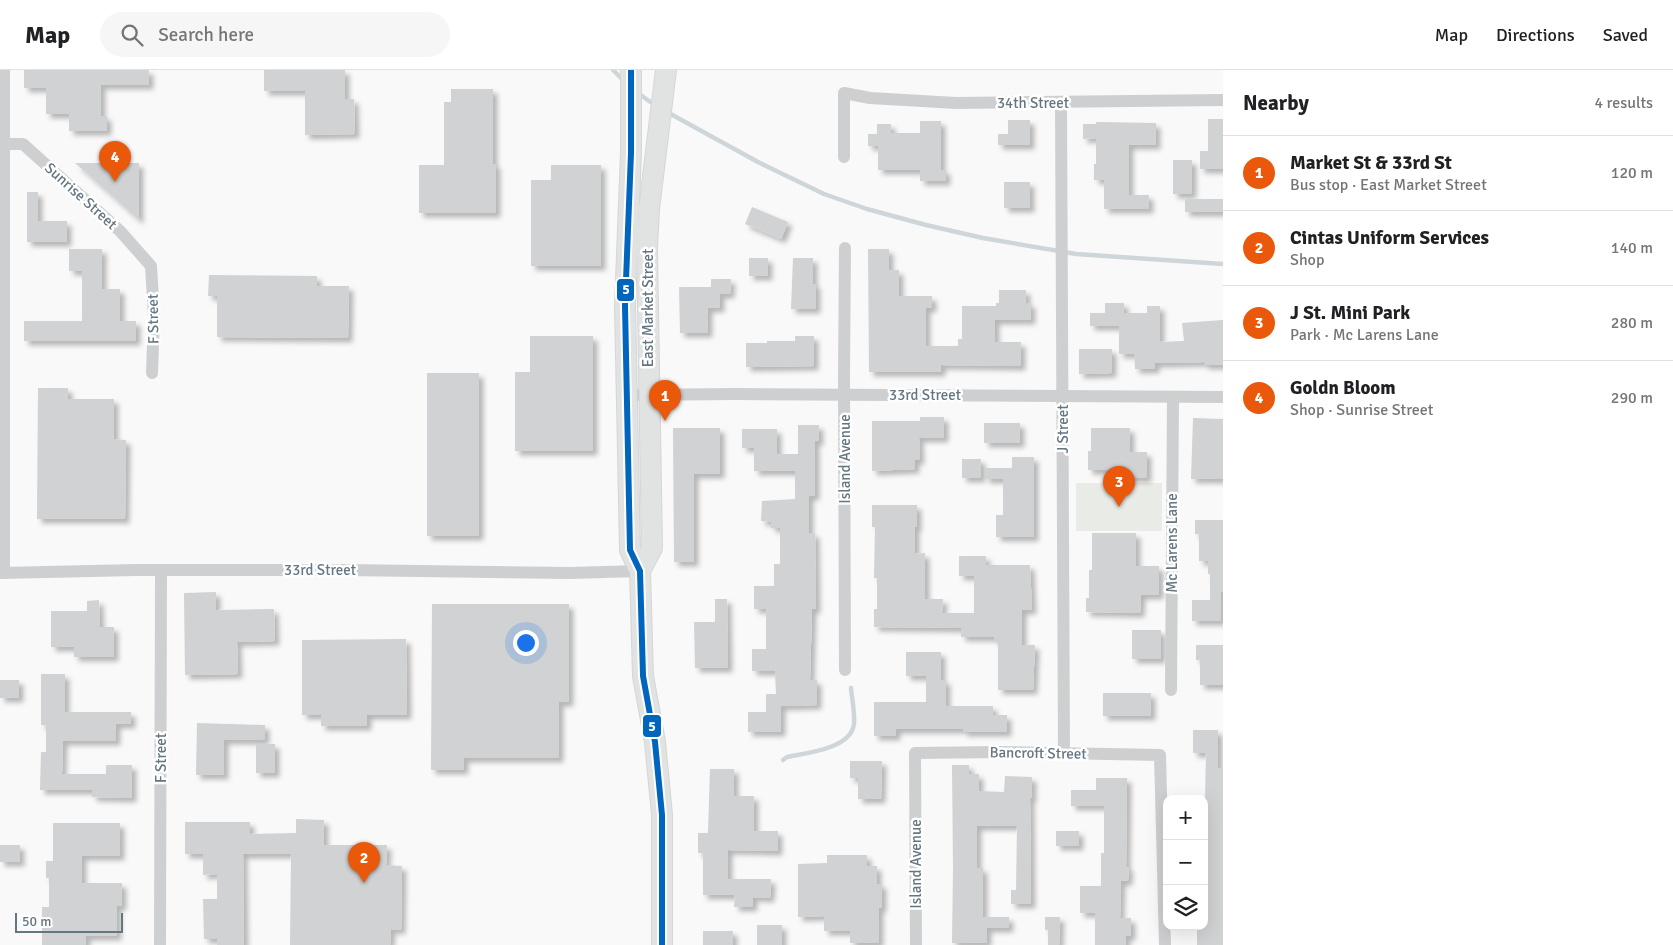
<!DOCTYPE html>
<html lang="en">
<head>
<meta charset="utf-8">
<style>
  :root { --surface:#fff; --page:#f6f6f6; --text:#202124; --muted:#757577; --line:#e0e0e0; --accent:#ea580c }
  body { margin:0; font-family:Signika,sans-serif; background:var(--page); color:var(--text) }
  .controls { position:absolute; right:15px; bottom:15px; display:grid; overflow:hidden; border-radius:10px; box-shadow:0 5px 20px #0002 }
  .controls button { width:45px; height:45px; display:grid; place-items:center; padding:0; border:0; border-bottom:1px solid var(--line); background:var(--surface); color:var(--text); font:25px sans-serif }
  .scale { position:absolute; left:15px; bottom:12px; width:108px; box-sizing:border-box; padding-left:5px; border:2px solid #657683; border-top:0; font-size:14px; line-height:18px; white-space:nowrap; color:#657683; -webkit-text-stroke:4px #fff; paint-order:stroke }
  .you { position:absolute; left:525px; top:572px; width:18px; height:18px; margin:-12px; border:4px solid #fff; border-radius:50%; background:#1a73e8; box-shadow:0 0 0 8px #1a73e833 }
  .badge { display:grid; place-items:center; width:32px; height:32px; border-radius:50%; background:var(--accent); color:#fff; font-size:16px; font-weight:700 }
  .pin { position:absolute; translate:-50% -41px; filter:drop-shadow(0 1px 2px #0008) }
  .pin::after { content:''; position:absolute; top:26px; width:18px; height:15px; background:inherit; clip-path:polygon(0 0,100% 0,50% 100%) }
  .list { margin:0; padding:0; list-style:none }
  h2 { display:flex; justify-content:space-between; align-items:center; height:65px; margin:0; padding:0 20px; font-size:21px }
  h2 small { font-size:16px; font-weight:400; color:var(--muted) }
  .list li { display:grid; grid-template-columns:32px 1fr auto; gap:15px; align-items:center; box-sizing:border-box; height:75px; padding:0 20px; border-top:1px solid var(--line) }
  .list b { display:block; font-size:19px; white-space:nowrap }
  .list p { margin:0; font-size:16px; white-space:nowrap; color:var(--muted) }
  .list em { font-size:16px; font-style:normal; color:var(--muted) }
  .icon { flex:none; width:28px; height:28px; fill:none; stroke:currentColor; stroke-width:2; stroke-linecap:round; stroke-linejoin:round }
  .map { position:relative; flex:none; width:1223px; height:875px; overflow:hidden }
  header { display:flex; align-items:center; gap:30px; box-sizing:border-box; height:70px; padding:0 25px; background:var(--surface); border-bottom:1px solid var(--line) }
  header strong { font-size:24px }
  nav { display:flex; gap:28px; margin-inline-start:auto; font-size:18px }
  .search { width:350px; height:45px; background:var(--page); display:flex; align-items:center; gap:12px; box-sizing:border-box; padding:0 18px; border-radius:28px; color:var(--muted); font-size:19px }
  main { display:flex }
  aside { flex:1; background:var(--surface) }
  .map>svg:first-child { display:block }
  .green { fill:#e8ebe6 }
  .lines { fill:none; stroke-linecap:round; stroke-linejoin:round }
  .stream { stroke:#ced6d9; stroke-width:4.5 }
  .building { fill:#d0d2d3; filter:url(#shadow) }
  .primary-casing { stroke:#d5d6d7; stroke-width:22 }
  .minor { stroke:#cecfd0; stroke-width:12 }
  .primary { stroke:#e1e2e2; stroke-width:20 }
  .bus-1-casing { stroke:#fff; stroke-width:10 }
  .bus-1 { stroke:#0065bd; stroke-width:6 }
  .labels { text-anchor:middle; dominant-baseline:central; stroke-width:5; stroke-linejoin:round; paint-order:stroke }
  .street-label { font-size:15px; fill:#657683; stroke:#fff }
  .line-badge { stroke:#fff; stroke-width:2 }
  .badge-label { font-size:14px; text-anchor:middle; font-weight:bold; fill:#fff }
</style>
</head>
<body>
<header>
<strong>Map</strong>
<div class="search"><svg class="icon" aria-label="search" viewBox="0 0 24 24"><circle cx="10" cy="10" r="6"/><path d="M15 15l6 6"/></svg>Search here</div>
<nav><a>Map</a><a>Directions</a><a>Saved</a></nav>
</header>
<main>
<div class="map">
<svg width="1223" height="875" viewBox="0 0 1223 875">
  <defs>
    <filter id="shadow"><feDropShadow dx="4.5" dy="4.5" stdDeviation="2.5" flood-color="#0004"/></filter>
  </defs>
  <rect width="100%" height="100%" fill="#f9f9f9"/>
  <!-- green -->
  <rect class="green" x="1076" y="413" width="86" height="48"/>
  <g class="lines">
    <!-- stream -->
    <g class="stream">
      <polyline points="613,0 626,13"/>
      <polyline points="638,23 656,36"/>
      <polyline points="667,42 758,92 824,124 867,139 926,155 983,168 1076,184 1223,194"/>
      <path d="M783,690L787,687C806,683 851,679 854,654C855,643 852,629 851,618"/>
    </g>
  </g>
  <!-- building -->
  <g class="building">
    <polygon points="24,0 149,0 149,15 101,15 101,46 107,46 107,61 69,61 69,44 46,44 46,18 24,18"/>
    <polygon points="264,0 345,0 345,29 354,29 355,64 305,65 305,21 264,21"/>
    <polygon points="451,19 493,19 493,94 496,94 496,143 419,143 419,95 444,95 444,32 451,32"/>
    <polygon points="1208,49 1223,49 1223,99 1200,99 1200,81 1208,81"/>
    <polygon points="1008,50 1030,50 1030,75 998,75 998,64 1008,64"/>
    <polygon points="920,51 941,51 941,100 946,100 946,111 920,111 920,100 878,100 878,76 868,76 868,64 877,64 877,54 891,54 891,63 920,63"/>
    <polygon points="1096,52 1156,53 1156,75 1129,75 1129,125 1149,125 1149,139 1104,139 1104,110 1094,110 1094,94 1096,94 1096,68 1083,69 1083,54 1096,54"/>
    <rect x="1173" y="90" width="19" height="34"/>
    <polygon points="75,93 139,93 139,150"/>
    <polygon points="551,95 601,95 601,196 531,196 531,110 551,110"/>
    <rect x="1004" y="112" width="26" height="26"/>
    <polygon points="27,122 38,122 38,151 67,151 67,172 27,172"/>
    <rect x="1185" y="129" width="38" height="13"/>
    <polygon points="752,137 788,152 781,169 745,154"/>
    <polygon points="69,179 102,179 102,219 120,219 120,251 136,251 136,271 24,271 24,251 82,251 82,201 69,201"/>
    <polygon points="868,179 889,179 889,200 899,200 899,226 932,226 932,238 926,238 926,276 958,276 958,269 962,269 962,236 996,236 996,233 999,233 999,220 1026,220 1026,233 1031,233 1031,250 995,250 995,272 1021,272 1021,296 941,295 941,302 869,302"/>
    <rect x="749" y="188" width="19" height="18"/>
    <polygon points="793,188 813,188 813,214 816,214 816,239 791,239"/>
    <polygon points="209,205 317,206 317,216 349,216 348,268 217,267 217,226 208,226"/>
    <polygon points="711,209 731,209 730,224 720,224 720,238 708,238 708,263 680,263 679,217 711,217"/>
    <polygon points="1105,233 1124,233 1124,243 1147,243 1147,236 1160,236 1160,272 1184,271 1182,253 1223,250 1223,295 1204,295 1204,292 1155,293 1155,299 1135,299 1134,284 1119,284 1119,256 1090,256 1090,243 1105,243"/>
    <polygon points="530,266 593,266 593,381 515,381 515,302 530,302"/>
    <polygon points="795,266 814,266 814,296 746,297 746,273 767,273 767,271 795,271"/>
    <polygon points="1079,279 1112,279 1112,303 1079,304"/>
    <rect x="427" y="303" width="52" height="163"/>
    <polygon points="38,318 68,318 68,329 114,329 114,369 126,370 125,449 37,449"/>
    <polygon points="920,347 944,347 944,368 919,368 920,390 915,390 915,399 872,401 872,351 920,351"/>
    <polygon points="1193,348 1223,349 1223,409 1191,409"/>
    <rect x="984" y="353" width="36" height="20"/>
    <polygon points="798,355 819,355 819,371 815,371 815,426 809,426 809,463 815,463 816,539 812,539 810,610 817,610 817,635 781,636 781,662 748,662 748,642 766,642 766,624 776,624 775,601 752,601 752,579 766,579 766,539 754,539 754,516 774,516 774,494 780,494 780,458 771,458 771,452 761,451 762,431 795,429 795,401 754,401 754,378 742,378 742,359 777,359 777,384 798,384"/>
    <polygon points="673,358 720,358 720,404 694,404 694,492 674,492"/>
    <polygon points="1091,358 1130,358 1130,382 1147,382 1147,408 1126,408 1126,400 1088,400 1088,381 1091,381"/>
    <polygon points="1012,387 1034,387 1034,467 996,467 996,445 1003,445 1003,409 985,409 985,398 1012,398"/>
    <rect x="962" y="389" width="19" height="19"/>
    <polygon points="872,435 917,435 917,457 915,457 915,484 925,483 925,529 943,529 942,543 974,543 974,506 959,506 959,486 986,486 986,495 1030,495 1032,540 1022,540 1022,575 1035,575 1033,620 998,620 998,571 994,571 994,567 961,567 961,558 874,557 874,539 877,539 877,508 874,508 875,457 872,457"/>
    <polygon points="1195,450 1223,450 1223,522 1221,522 1221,551 1192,551 1192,530 1210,530 1210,504 1208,504 1208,491 1199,491 1199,464 1195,464"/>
    <polygon points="1092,463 1136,463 1136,496 1159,496 1159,525 1141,525 1140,543 1086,542 1086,528 1089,528 1089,500 1092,500"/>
    <polygon points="216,522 216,540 274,539 275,571 237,572 238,604 185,605 184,523"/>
    <polygon points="715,529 727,529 728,598 695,598 694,552 715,552"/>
    <polygon points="99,530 100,557 114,557 114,587 74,587 74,577 51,577 51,541 87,541 87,531"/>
    <polygon points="432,534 569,534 569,632 559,632 559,688 464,688 464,700 431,700"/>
    <rect x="1132" y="560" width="29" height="29"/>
    <polygon points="406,569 407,645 367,645 367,656 321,656 321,645 302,645 302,570"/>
    <polygon points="1196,575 1223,575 1223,615 1200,615 1200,590 1196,590"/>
    <polygon points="906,582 941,582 941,610 946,610 946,636 993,636 993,645 1007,645 1007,662 963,662 963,659 896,659 896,666 874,666 874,632 926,632 926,606 906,606"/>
    <polygon points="41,604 65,604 65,642 131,642 131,654 116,654 116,671 63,671 62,704 106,704 106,695 132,695 132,728 92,727 92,720 40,720 41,682 46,682 46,655 41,655"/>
    <rect x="0" y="610" width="19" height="18"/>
    <rect x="1103" y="623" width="48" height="23"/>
    <polygon points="197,653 265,655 265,670 224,670 224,705 196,705"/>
    <polygon points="1193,660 1218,660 1218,698 1223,698 1223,875 1197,875 1197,856 1204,856 1204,825 1207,825 1206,777 1204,777 1206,683 1193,683"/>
    <rect x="256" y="674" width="19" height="29"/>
    <polygon points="850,691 882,691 881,729 858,729 858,708 850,708"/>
    <polygon points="952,695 969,695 969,704 979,704 979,721 1004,722 1005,706 1032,707 1032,728 1030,728 1031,834 1011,834 1011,820 1016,820 1017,756 977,756 977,798 983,798 983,847 1009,847 1009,858 987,858 987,873 952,873 953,798"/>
    <polygon points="710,699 734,699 734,726 754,726 754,761 778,761 778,781 728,780 728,809 771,809 770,828 753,827 753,837 734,837 735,825 703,825 703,783 698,783 698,763 708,763"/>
    <polygon points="1096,708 1127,708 1126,797 1129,797 1128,811 1121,811 1120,848 1131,848 1131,866 1126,866 1126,875 1095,875 1095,843 1080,843 1080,816 1101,816 1101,783 1104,783 1104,736 1071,736 1071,720 1096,720"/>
    <polygon points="296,749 324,750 324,775 387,775 386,795 402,796 401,860 391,859 390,875 290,875 291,784 243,784 244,875 217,875 217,869 204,869 203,829 217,829 217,804 203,805 203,784 185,784 185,752 250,752 250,764 296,763"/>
    <polygon points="53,753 120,753 120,786 82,786 82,813 122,813 122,836 117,836 117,866 86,866 86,875 42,875 42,837 49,837 49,808 46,808 46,791 53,791"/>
    <rect x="1056" y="761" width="23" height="15"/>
    <rect x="0" y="775" width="20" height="17"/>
    <polygon points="827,785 867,785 867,796 877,796 877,814 882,814 882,838 879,838 879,873 850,873 850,861 824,861 824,846 798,847 798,794 827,793"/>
    <polygon points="1045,847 1060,847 1059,875 1048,875 1048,860 1045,860"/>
    <rect x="757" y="855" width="25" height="20"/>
    <rect x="703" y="861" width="30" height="14"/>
  </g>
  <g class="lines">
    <defs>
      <g id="primary">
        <polyline points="631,0 631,83 625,236 630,480 640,501 643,606 655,672 662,745 662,875"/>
        <polyline points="640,501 652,478 647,179 649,139 666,0"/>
      </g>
    </defs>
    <!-- primary casing -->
    <use href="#primary" class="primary-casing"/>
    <!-- minor -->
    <g class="minor">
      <polyline points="1061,33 1064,684"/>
      <polyline points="0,74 23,74 120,161 151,196 154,247 152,303"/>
      <polyline points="844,87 844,23 870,28 956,33 1223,30"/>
      <polyline points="627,325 736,324 1223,327"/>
      <polyline points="0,503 137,500 345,500 570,503 640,501"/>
      <polyline points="4,503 4,0"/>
      <polyline points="845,600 844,305 845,178"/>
      <polyline points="1171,620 1173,327"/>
      <polyline points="160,875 161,500"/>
      <polyline points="916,875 915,683 999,682 1160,685 1165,875"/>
    </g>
    <!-- primary -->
    <use href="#primary" class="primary"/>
    <defs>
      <polyline id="bus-1" points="631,0 631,83 625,236 630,480 640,501 643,606 655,672 662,745 662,875"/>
    </defs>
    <!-- bus-1 casing -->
    <use href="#bus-1" class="bus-1-casing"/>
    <!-- bus-1 -->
    <use href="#bus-1" class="bus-1"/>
  </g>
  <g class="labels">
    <!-- street labels -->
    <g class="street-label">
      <text x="1033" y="33">34th Street</text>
      <text transform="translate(81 126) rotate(42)">Sunrise Street</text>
      <text transform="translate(648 238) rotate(-90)">East Market Street</text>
      <text transform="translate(153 249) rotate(-91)">F Street</text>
      <text x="925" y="325">33rd Street</text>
      <text transform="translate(1063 359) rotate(-90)">J Street</text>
      <text transform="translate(845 389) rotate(-90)">Island Avenue</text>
      <text transform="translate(1172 473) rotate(-90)">Mc Larens Lane</text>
      <text x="320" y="500">33rd Street</text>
      <text transform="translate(1038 683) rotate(1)">Bancroft Street</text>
      <text transform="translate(161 688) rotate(-90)">F Street</text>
      <text transform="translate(916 794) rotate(-90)">Island Avenue</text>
    </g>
  </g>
  <g class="line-badge">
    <rect x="616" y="208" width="19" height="24" rx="5" fill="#0065bd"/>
    <rect x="642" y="644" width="20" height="24" rx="5" fill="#0065bd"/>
  </g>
  <g class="badge-label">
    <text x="626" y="224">5</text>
    <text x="652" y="661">5</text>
  </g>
</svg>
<div class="controls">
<button>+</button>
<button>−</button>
<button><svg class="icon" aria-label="layers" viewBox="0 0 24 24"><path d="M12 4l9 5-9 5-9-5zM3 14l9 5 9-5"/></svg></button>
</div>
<div class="scale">50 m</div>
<div class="you"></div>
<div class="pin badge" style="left:665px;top:351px">1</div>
<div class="pin badge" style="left:364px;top:813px">2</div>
<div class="pin badge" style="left:1119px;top:437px">3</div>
<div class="pin badge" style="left:115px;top:112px">4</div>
</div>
<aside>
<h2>Nearby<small>4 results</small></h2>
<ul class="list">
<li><span class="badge">1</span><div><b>Market St &amp; 33rd St</b><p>Bus stop · East Market Street</p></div><em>120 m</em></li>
<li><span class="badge">2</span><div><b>Cintas Uniform Services</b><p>Shop</p></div><em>140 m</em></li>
<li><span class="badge">3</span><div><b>J St. Mini Park</b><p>Park · Mc Larens Lane</p></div><em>280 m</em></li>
<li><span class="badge">4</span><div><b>Goldn Bloom</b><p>Shop · Sunrise Street</p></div><em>290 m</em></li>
</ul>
</aside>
</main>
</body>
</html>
